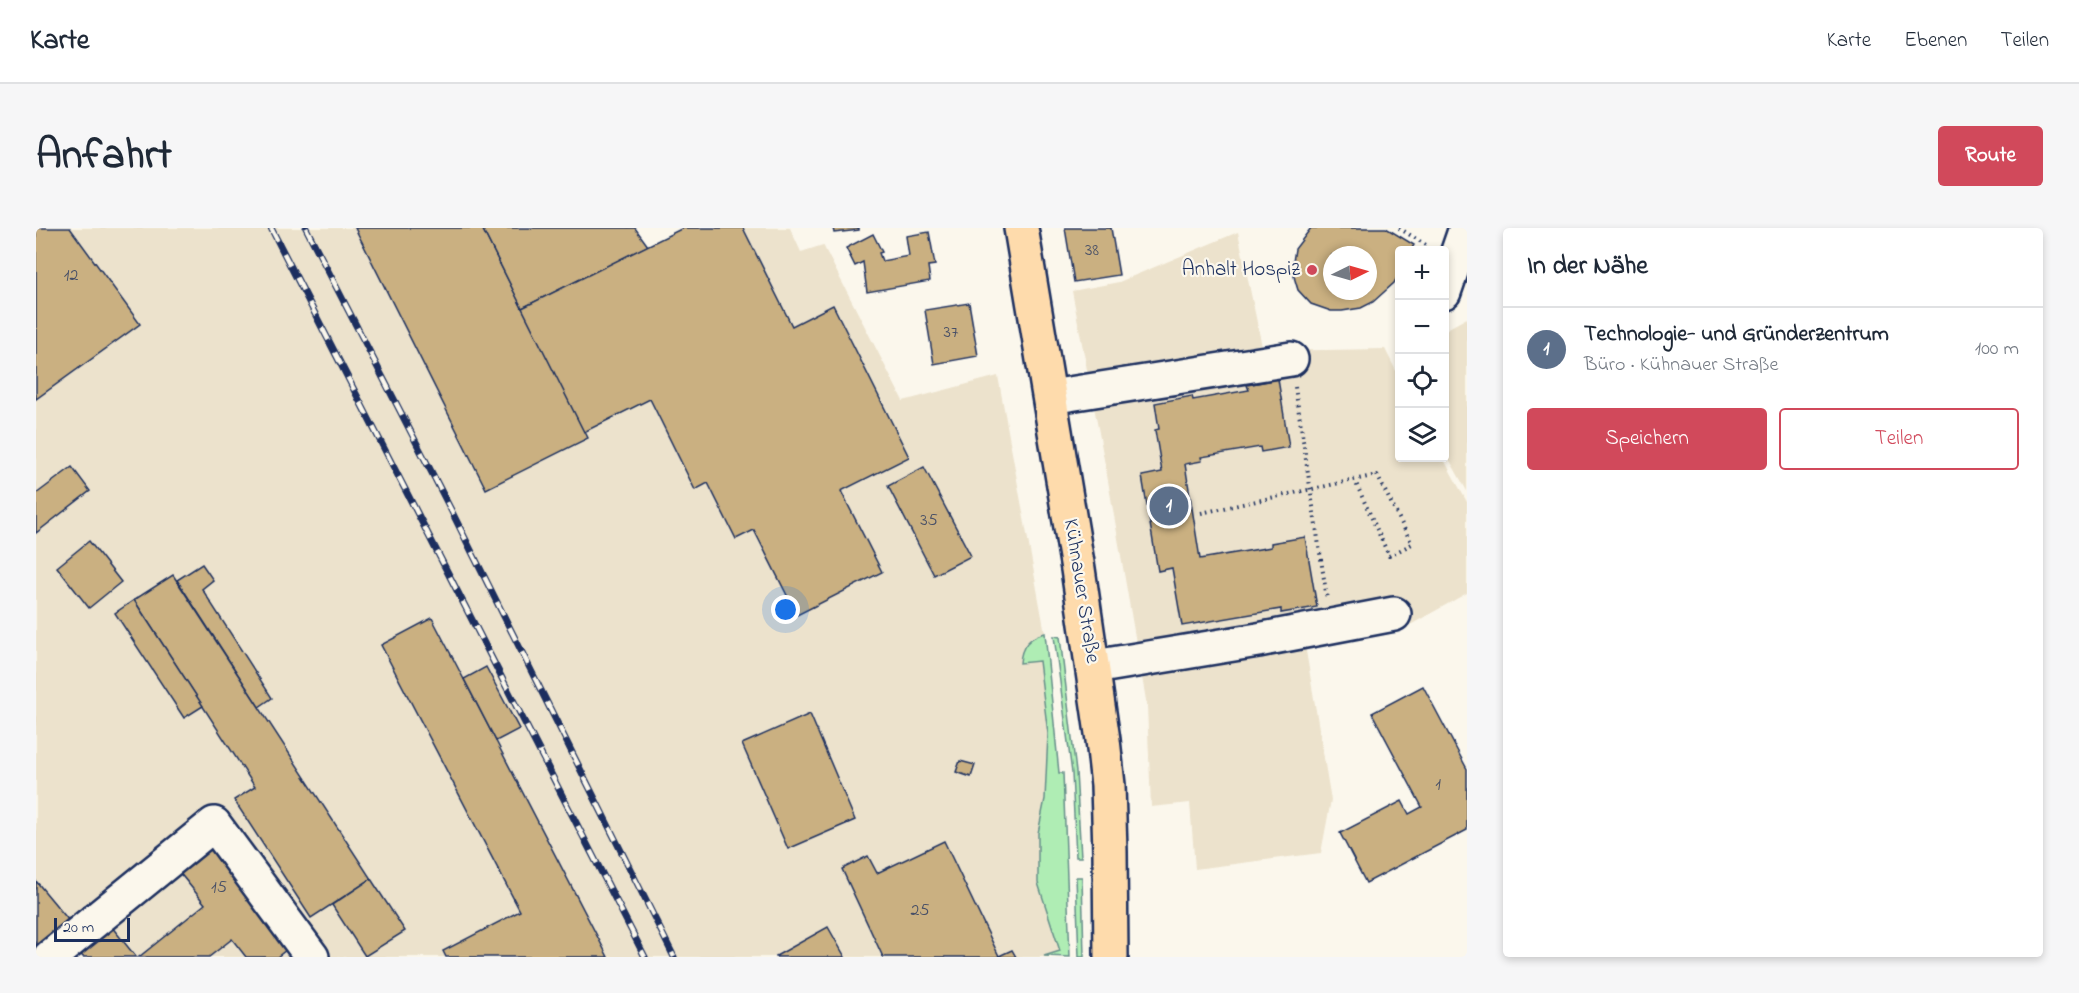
<!DOCTYPE html>
<html lang="de">
<head>
<meta charset="utf-8">
<style>
  :root { --surface:#fff; --page:#f6f6f7; --text:#1f2937; --muted:#747a83; --line:#e0e1e3; --accent:#d1495b }
  body { margin:0; font-family:"Indie Flower",sans-serif; background:var(--page); color:var(--text) }
  .controls { position:absolute; right:18px; top:18px; display:grid; overflow:hidden; border-radius:6px; box-shadow:0 3px 9px #0003 }
  .controls button { width:54px; height:54px; display:grid; place-items:center; padding:0; border:0; border-bottom:2px solid var(--line); background:var(--surface); color:var(--text); font:30px sans-serif }
  .compass { position:absolute; left:1287px; top:18px; width:54px; height:54px; border-radius:50%; background:var(--surface); box-shadow:0 3px 9px #0003; rotate:85deg }
  .scale { position:absolute; left:18px; bottom:15px; width:76px; box-sizing:border-box; padding-left:6px; border:3px solid #1b2f5e; border-top:0; font-size:16px; line-height:21px; white-space:nowrap; color:#1b2f5e; -webkit-text-stroke:4px #fbf7ec; paint-order:stroke }
  .you { position:absolute; left:750px; top:382px; width:21px; height:21px; margin:-15px; border:4px solid #fff; border-radius:50%; background:#1a73e8; box-shadow:0 0 0 9px #1a73e833 }
  .badge { display:grid; place-items:center; width:39px; height:39px; border-radius:50%; background:var(--accent); color:#fff; font-size:20px; font-weight:700 }
  .pin { position:absolute; translate:-50% -50%; border:3px solid #fff; box-shadow:0 2px 6px #0006 }
  .list { margin:0; padding:0; list-style:none }
  h2 { display:flex; justify-content:space-between; align-items:center; height:78px; margin:0; padding:0 24px; font-size:26px }
  h2 small { font-size:20px; font-weight:400; color:var(--muted) }
  .list li { display:grid; grid-template-columns:39px 1fr auto; gap:18px; align-items:center; box-sizing:border-box; height:84px; padding:0 24px; border-top:2px solid var(--line) }
  .list b { display:block; font-size:22px; white-space:nowrap }
  .list p { margin:0; font-size:20px; white-space:nowrap; color:var(--muted) }
  .list em { font-size:20px; font-style:normal; color:var(--muted) }
  .actions { display:flex; gap:12px; padding:18px 24px }
  .actions a { flex:1; padding:14px 0; border:2px solid var(--accent); border-radius:6px; text-align:center; font-size:21px; color:var(--accent) }
  .actions .main { background:var(--accent); color:#fff }
  .icon { flex:none; width:33px; height:33px; fill:none; stroke:currentColor; stroke-width:2; stroke-linecap:round; stroke-linejoin:round }
  .map { position:relative; flex:none; width:1431px; height:729px; overflow:hidden; border-radius:6px }
  header { display:flex; align-items:center; gap:36px; box-sizing:border-box; height:84px; padding:0 30px; background:var(--surface); border-bottom:2px solid var(--line) }
  header strong { font-size:28px }
  nav { display:flex; gap:33px; margin-inline-start:auto; font-size:21px }
  .intro { display:flex; align-items:center; justify-content:space-between; box-sizing:border-box; height:144px; padding:0 36px }
  h1 { margin:0; font-size:42px }
  .button { padding:15px 27px; border-radius:6px; background:var(--accent); color:#fff; font-size:21px; font-weight:700 }
  main { display:flex; gap:36px; padding:0 36px }
  aside { flex:1; background:var(--surface); border-radius:6px; box-shadow:0 3px 9px #0003 }
  .map>svg:first-child { display:block }
  .built { fill:#ece2cc }
  .green { fill:#afedb4; stroke:#658e89; stroke-width:1.5 }
  .building { fill:#cab081; stroke:#1b2f5e; stroke-width:1.5; fill-rule:evenodd }
  .lines { fill:none; stroke-linecap:round; stroke-linejoin:round }
  .minor-casing { stroke:#1b2f5e; stroke-width:38 }
  .major-casing { stroke:#1b2f5e; stroke-width:38 }
  .path { stroke:#1b2f5e; stroke-width:4; stroke-dasharray:1.5 4.5; stroke-linecap:butt }
  .minor { stroke:#fbf7ec; stroke-width:33 }
  .major { stroke:#fedbac; stroke-width:33 }
  .rail-casing { stroke:#1b2f5e; stroke-width:7 }
  .rail { stroke:#fbf7ec; stroke-width:4.5; stroke-dasharray:14; stroke-linecap:butt }
  .poi-dot { fill:#d1495b; stroke:#fbf7ec; stroke-width:2 }
  .labels { text-anchor:middle; dominant-baseline:central; stroke-width:4.5; stroke-linejoin:round; paint-order:stroke }
  .number-label { font-size:18px; fill:#474f67 }
  .poi-label { font-size:21px; fill:#1b2f5e; stroke:#fbf7ec; text-anchor:end }
  .street-label { font-size:21px; fill:#1b2f5e; stroke:#fbf7ec }
</style>
</head>
<body>
<header>
<strong>Karte</strong>
<nav><a>Karte</a><a>Ebenen</a><a>Teilen</a></nav>
</header>
<div class="intro"><h1>Anfahrt</h1><a class="button">Route</a></div>
<main>
<div class="map">
<svg width="1431" height="729" viewBox="0 0 1431 729">
  <rect width="100%" height="100%" fill="#fbf7ec"/>
  <filter id="ink" filterUnits="userSpaceOnUse"><feTurbulence type="fractalNoise" baseFrequency=".0167" numOctaves="2"/><feDisplacementMap in="SourceGraphic" scale="12" xChannelSelector="R" yChannelSelector="G"/><feConvolveMatrix kernelMatrix="1 2 1 2 8 2 1 2 1" color-interpolation-filters="sRGB"/></filter>
  <g filter="url(#ink)">
    <!-- built -->
    <g class="built">
      <polygon points="0,0 599,0 612,18 647,0 754,0 765,24 787,17 867,173 962,148 1009,405 1023,545 1027,545 1034,729 0,729"/>
      <polygon points="1202,4 1227,123 1349,121 1363,149 1364,230 1407,230 1431,274 1431,365 1376,396 1269,417 1295,572 1285,625 1159,641 1154,575 1115,579 1111,478 1071,247 1036,63 1083,54"/>
      <polygon points="1431,90 1431,263 1408,222 1409,102"/>
    </g>
    <!-- green -->
    <g class="green">
      <path d="M1009,405L1023,545H1027L1034,729L1008,728L1024,723L1002,655V605L1009,571L1012,506L1003,433L984,435C985,418 993,409 1009,405Z"/>
      <polygon points="1018,408 1024,409 1040,544 1045,629 1040,629 1036,545"/>
      <polygon points="1040,649 1046,649 1048,729 1043,729"/>
    </g>
    <!-- building -->
    <g class="building">
      <polygon points="0,0 34,0 104,96 0,171"/>
      <polygon points="319,0 446,0 552,210 450,261"/>
      <polygon points="446,0 599,0 612,18 486,80"/>
      <polygon points="647,0 707,0 756,98 797,77 873,229 805,263 846,344 761,387 718,302 700,311 672,255 659,262 614,171 548,204 486,80"/>
      <polygon points="797,0 823,0 823,2 798,5"/>
      <polygon points="1029,0 1075,0 1083,47 1038,54"/>
      <path d="M1275,0H1350L1378,17L1375,22H1364V44L1358,55L1337,74L1325,80L1306,83H1295L1275,76L1262,62L1259,52L1256,40L1259,21ZM1296,27H1332V63H1296Z"/>
      <polygon points="893,4 899,37 892,38 894,53 831,64 827,34 819,38 810,20 837,6 846,24 843,25 846,33 873,28 870,8"/>
      <polygon points="933,75 942,128 898,136 889,82"/>
      <polygon points="1242,151 1253,219 1225,224 1224,219 1165,229 1166,233 1149,236 1164,331 1235,319 1235,315 1269,309 1281,379 1245,385 1245,381 1146,398 1136,340 1122,343 1106,248 1126,244 1119,202 1123,201 1119,175 1156,168 1157,172 1213,162 1211,157"/>
      <polygon points="36,239 54,263 0,305 0,266"/>
      <polygon points="888,239 935,328 898,347 852,258"/>
      <polygon points="53,313 85,354 53,380 21,339"/>
      <polygon points="166,336 177,352 166,361 236,470 223,479 141,352"/>
      <polygon points="137,347 335,651 275,690 198,572 219,559 98,372"/>
      <polygon points="98,372 167,478 148,490 79,385"/>
      <polygon points="396,390 460,513 572,729 410,729 407,723 484,683 345,417"/>
      <polygon points="450,439 483,501 460,513 428,451"/>
      <polygon points="1387,458 1431,541 1431,602 1330,655 1304,605 1366,573 1373,586 1386,579 1336,485"/>
      <polygon points="774,486 819,592 752,621 706,516"/>
      <polygon points="924,533 939,537 935,549 920,544"/>
      <polygon points="908,613 963,728 976,722 980,729 847,729 806,641 832,628 841,645"/>
      <polygon points="176,618 255,718 241,729 210,729 196,711 173,729 103,729 169,676 143,644"/>
      <polygon points="335,651 369,703 329,728 296,677"/>
      <polygon points="0,653 34,694 0,721"/>
      <polygon points="75,698 100,729 47,729 43,724"/>
      <polygon points="792,699 809,729 740,729 740,728"/>
    </g>
    <g class="lines">
      <defs>
        <g id="minor">
          <polyline points="1408,64 1430,0"/>
          <polyline points="1014,169 1255,131"/>
          <polyline points="1058,439 1222,412 1358,386"/>
          <polyline points="14,729 178,596 276,729"/>
        </g>
        <polyline id="major" points="985,0 1042,341 1067,512 1072,557 1074,624 1075,729"/>
      </defs>
      <!-- minor casing -->
      <use href="#minor" class="minor-casing"/>
      <!-- major casing -->
      <use href="#major" class="major-casing"/>
      <!-- path -->
      <g class="path">
        <polyline points="1363,0 1393,19"/>
        <polyline points="1259,159 1291,371"/>
        <polyline points="1165,285 1341,247 1376,316 1353,328 1319,253"/>
      </g>
      <!-- minor -->
      <use href="#minor" class="minor"/>
      <!-- major -->
      <use href="#major" class="major"/>
      <defs>
        <g id="rail">
          <polyline points="235,0 609,729"/>
          <polyline points="270,0 415,282 638,729"/>
        </g>
      </defs>
      <!-- rail casing -->
      <use href="#rail" class="rail-casing"/>
      <!-- rail -->
      <use href="#rail" class="rail"/>
    </g>
  </g>
  <!-- markers -->
  <circle class="poi-dot" cx="1276" cy="42" r="6"/>
  <g class="labels">
    <!-- number labels -->
    <g class="number-label">
      <text x="1056" y="23">38</text>
      <text x="35" y="48">12</text>
      <text x="915" y="105">37</text>
      <text x="893" y="293">35</text>
      <text x="1402" y="557">1</text>
      <text x="183" y="660">15</text>
      <text x="884" y="683">25</text>
    </g>
    <!-- poi labels -->
    <g class="poi-label">
      <text x="1264" y="42">Anhalt Hospiz</text>
    </g>
    <!-- street labels -->
    <g class="street-label">
      <text transform="translate(1045 363) rotate(81)">Kühnauer Straße</text>
    </g>
  </g>
</svg>
<div class="controls">
<button>+</button>
<button>−</button>
<button><svg class="icon" aria-label="locate" viewBox="0 0 24 24"><circle cx="12" cy="12" r="6"/><path d="M12 2v4M12 18v4M2 12h4M18 12h4"/></svg></button>
<button><svg class="icon" aria-label="layers" viewBox="0 0 24 24"><path d="M12 4l9 5-9 5-9-5zM3 14l9 5 9-5"/></svg></button>
</div>
<svg class="compass" viewBox="-18 -18 36 36"><path d="M0-13l5 13h-10z" fill="#e53935"/><path d="M0 13l5-13h-10z" fill="#747a83"/></svg>
<div class="scale">20 m</div>
<div class="you"></div>
<div class="pin badge" style="left:1133px;top:278px;background:#5c6f8a">1</div>
</div>
<aside>
<h2>In der Nähe<small></small></h2>
<ul class="list">
<li><span class="badge" style="background:#5c6f8a">1</span><div><b>Technologie- und Gründerzentrum</b><p>Büro · Kühnauer Straße</p></div><em>100 m</em></li>
</ul>
<div class="actions"><a class="main">Speichern</a><a>Teilen</a></div>
</aside>
</main>
</body>
</html>
